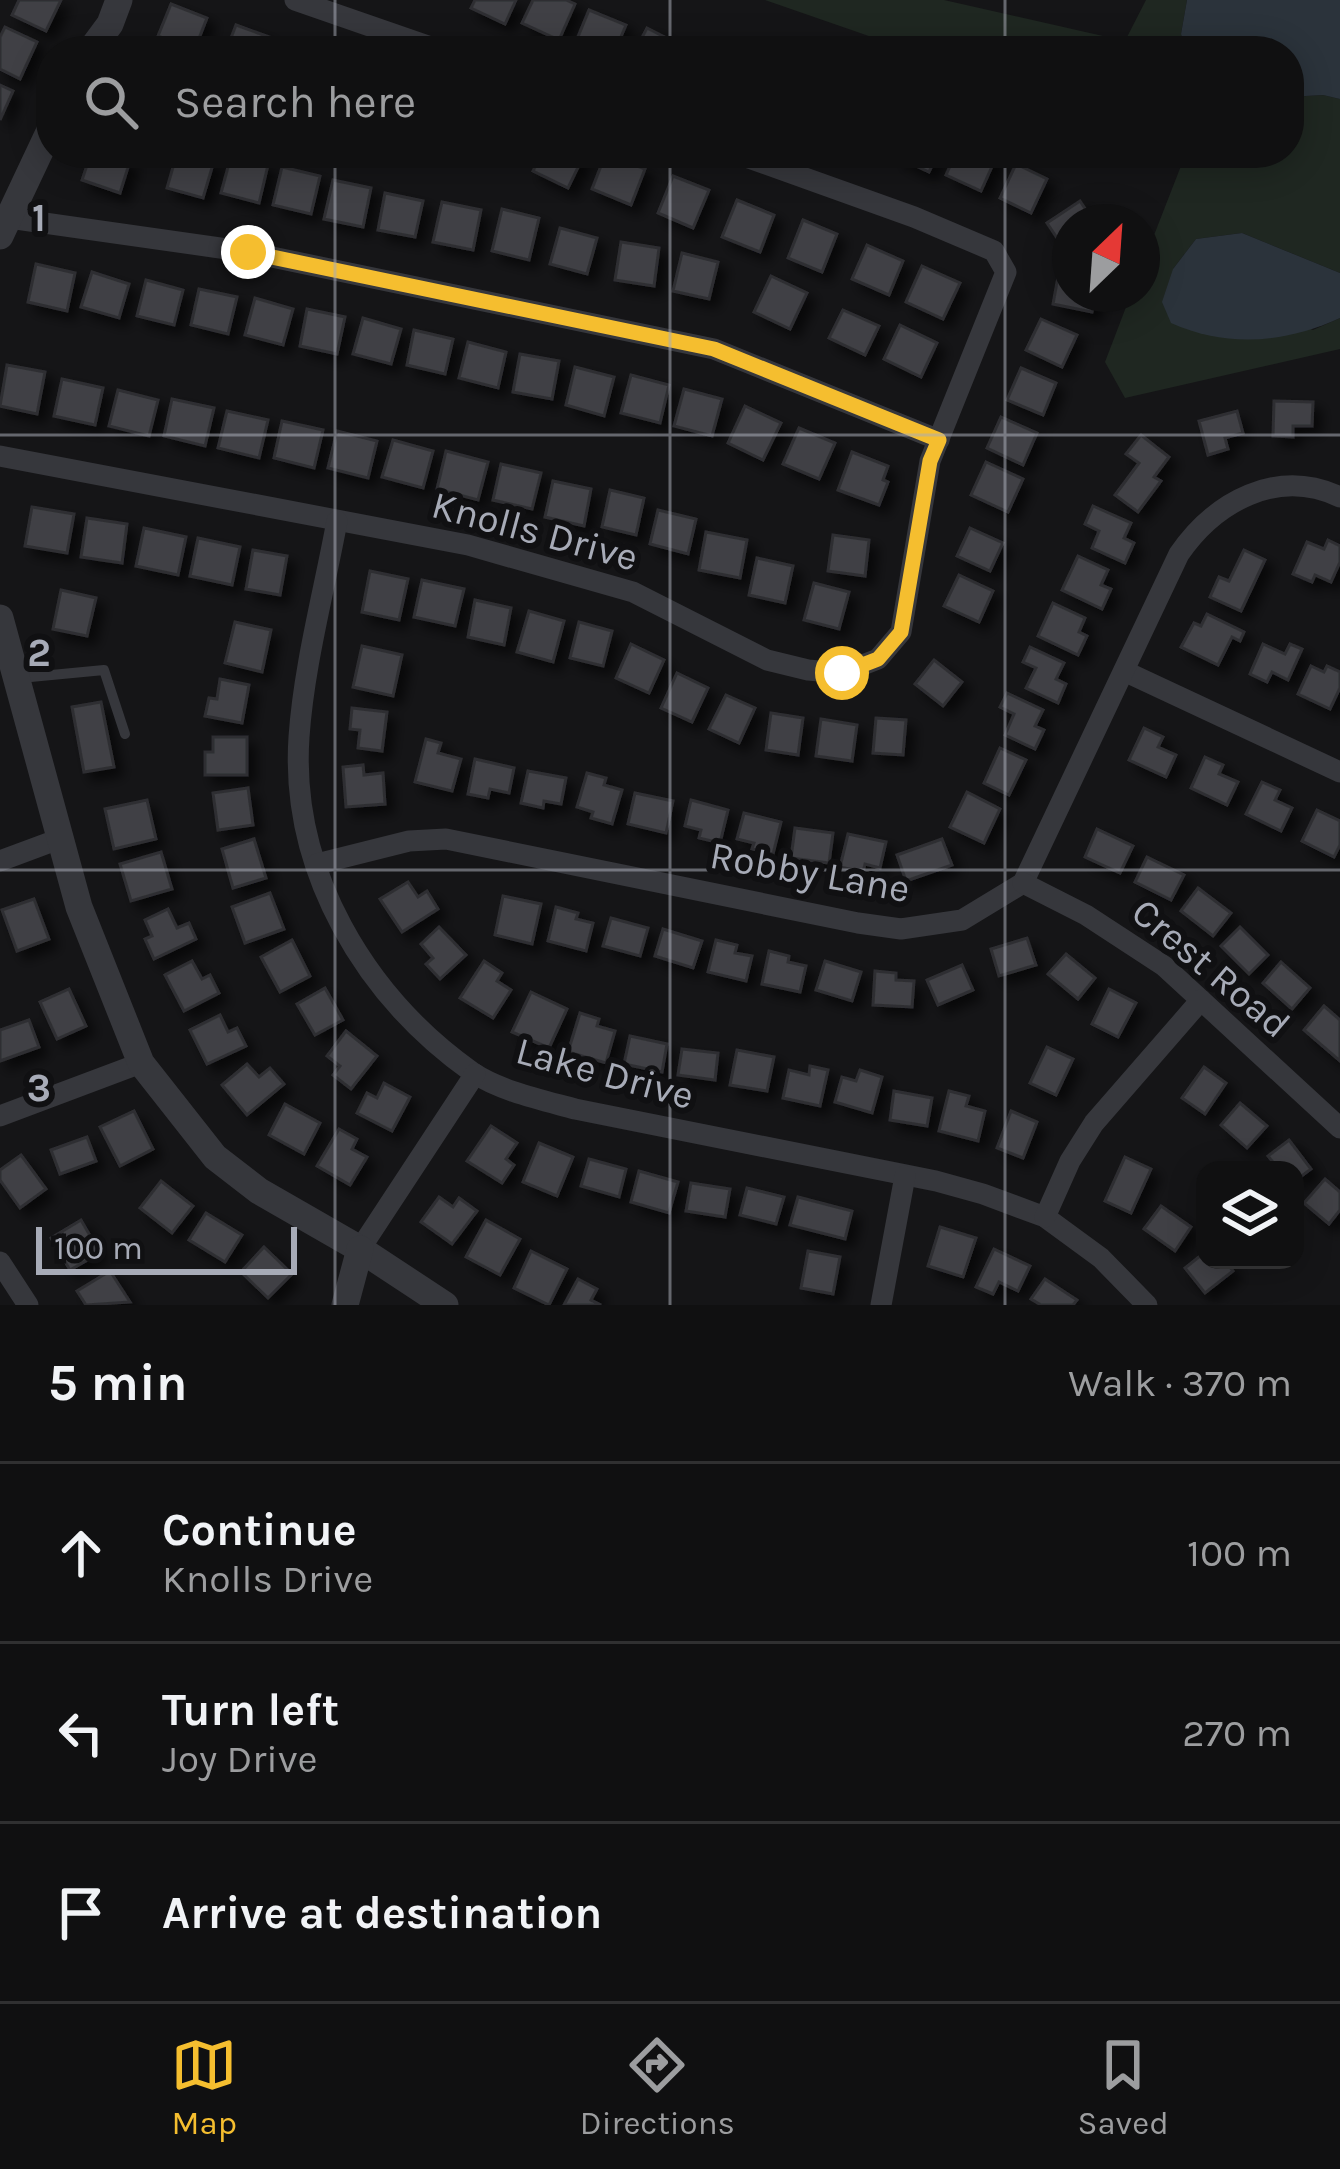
<!DOCTYPE html>
<html lang="en">
<head>
<meta charset="utf-8">
<style>
  :root { --surface:#101011; --page:#1e1e1f; --text:#f1f3f6; --muted:#9c9d9f; --line:#303031; --accent:#f5be2f }
  body { margin:0; font-family:Karla,sans-serif; background:var(--page); color:var(--text) }
  .controls { position:absolute; right:36px; bottom:36px; display:grid; overflow:hidden; border-radius:24px; box-shadow:0 6px 30px #0003 }
  .controls button { width:108px; height:108px; display:grid; place-items:center; padding:0; border:0; border-bottom:3px solid var(--line); background:var(--surface); color:var(--text); font:60px sans-serif }
  .compass { position:absolute; left:1052px; top:204px; width:108px; height:108px; border-radius:50%; background:var(--surface); box-shadow:0 6px 30px #0003; rotate:25deg }
  .scale { position:absolute; left:36px; bottom:30px; width:261px; box-sizing:border-box; padding-left:12px; border:6px solid #a7abb7; border-top:0; font-size:33px; line-height:42px; white-space:nowrap; color:#a7abb7; -webkit-text-stroke:9px #101012; paint-order:stroke }
  .stop { position:absolute; width:36px; height:36px; margin:-27px; border:9px solid #f5be2f; border-radius:50%; background:#fff }
  .stop.end { background:#f5be2f; border-color:#fff; box-shadow:0 3px 12px #0008 }
  .list { margin:0; padding:0; list-style:none }
  h2 { display:flex; justify-content:space-between; align-items:center; height:156px; margin:0; padding:0 48px; font-size:51px }
  h2 small { font-size:39px; font-weight:400; color:var(--muted) }
  .list li { display:grid; grid-template-columns:78px 1fr auto; gap:36px; align-items:center; box-sizing:border-box; height:180px; padding:0 48px; border-top:3px solid var(--line) }
  .list b { display:block; font-size:45px; white-space:nowrap }
  .list p { margin:0; font-size:39px; white-space:nowrap; color:var(--muted) }
  .list em { font-size:39px; font-style:normal; color:var(--muted) }
  .icon { flex:none; width:66px; height:66px; fill:none; stroke:currentColor; stroke-width:2; stroke-linecap:round; stroke-linejoin:round }
  .map { position:relative; flex:none; width:1340px; height:1305px; overflow:hidden }
  .search { position:absolute; background:var(--surface); box-shadow:0 6px 30px #0003; left:36px; right:36px; top:36px; height:132px; display:flex; align-items:center; gap:30px; box-sizing:border-box; padding:0 42px; border-radius:48px; color:var(--muted); font-size:45px }
  .sheet { height:696px; background:var(--surface) }
  nav { display:flex; justify-content:space-around; align-items:center; box-sizing:border-box; height:168px; border-top:3px solid var(--line); background:var(--surface); font-size:33px; color:var(--muted) }
  nav a { display:grid; justify-items:center; gap:6px }
  nav .on { color:var(--accent) }
  .map>svg:first-child { display:block }
  .green { fill:#1f2721 }
  .water { fill:#2b333b }
  .building { fill:#3f4044; stroke:#2f2f33; stroke-width:3; filter:url(#shadow) }
  .lines { fill:none; stroke-linecap:round; stroke-linejoin:round }
  .service { stroke:#36373c; stroke-width:10 }
  .minor { stroke:#36373c; stroke-width:21 }
  .tertiary { stroke:#36373c; stroke-width:27 }
  .route { stroke:#f5be2f; stroke-width:15 }
  .grid { fill:none; stroke:#a7abb7; stroke-width:3; stroke-opacity:0.55 }
  .labels { text-anchor:middle; dominant-baseline:central; stroke-width:12; stroke-linejoin:round; paint-order:stroke }
  .street-label { font-size:39px; fill:#a7abb7; stroke:#101012 }
  .grid-label { font-size:39px; text-anchor:middle; font-weight:bold; fill:#a7abb7; stroke:#101012; stroke-width:12; stroke-linejoin:round; paint-order:stroke }
</style>
</head>
<body>
<div class="map">
<svg width="1340" height="1305" viewBox="0 0 1340 1305">
  <defs>
    <filter id="shadow"><feDropShadow dx="8" dy="8" stdDeviation="6" flood-color="#0009"/></filter>
  </defs>
  <rect width="100%" height="100%" fill="#151517"/>
  <!-- green -->
  <g class="green">
    <polygon points="765,0 944,0 1125,41 1146,0 1187,0 1181,34 1186,51 912,51"/>
    <polygon points="1323,95 1340,99 1340,273 1242,233 1196,239 1173,269 1313,330 1340,318 1340,349 1125,398 1105,362 1131,294 1142,294 1142,266 1186,153 1289,153 1289,97"/>
  </g>
  <!-- water -->
  <g class="water">
    <polygon points="1187,0 1340,0 1340,99 1323,95 1289,97 1289,51 1186,51 1181,34"/>
    <path d="M1242,233L1340,273V318C1286,343 1227,348 1171,323L1162,302L1173,269L1196,239Z"/>
  </g>
  <!-- building -->
  <g class="building">
    <polygon points="19,0 61,0 46,31 12,15"/>
    <polygon points="475,0 516,0 505,24 471,8"/>
    <polygon points="533,0 566,0 575,4 559,40 522,23"/>
    <polygon points="171,4 207,18 194,51 158,36"/>
    <polygon points="589,10 626,25 615,51 592,51 575,44"/>
    <polygon points="236,25 269,37 264,51 226,51"/>
    <polygon points="5,27 37,42 20,79 0,69 0,37"/>
    <polygon points="647,28 680,45 677,51 635,51"/>
    <polygon points="0,85 13,91 0,120"/>
    <polygon points="91,153 130,161 120,193 82,180"/>
    <polygon points="177,153 214,161 203,198 167,188"/>
    <polygon points="542,153 585,153 568,188 533,171"/>
    <polygon points="606,153 645,169 631,205 592,189"/>
    <polygon points="899,153 938,153 929,172 897,157"/>
    <polygon points="956,153 998,153 981,191 946,175"/>
    <polygon points="231,156 268,165 259,203 221,193"/>
    <polygon points="1016,164 1047,179 1031,213 1000,198"/>
    <polygon points="282,167 320,176 311,214 273,205"/>
    <polygon points="673,176 709,190 693,228 658,213"/>
    <polygon points="333,180 371,188 363,227 324,219"/>
    <polygon points="385,193 423,201 415,237 378,230"/>
    <polygon points="737,200 774,215 760,252 722,237"/>
    <polygon points="1080,201 1094,222 1070,222 1067,253 1047,223"/>
    <polygon points="442,202 481,210 473,250 433,242"/>
    <polygon points="502,209 539,218 529,260 492,251"/>
    <polygon points="803,220 837,234 822,272 788,258"/>
    <polygon points="560,228 597,238 587,274 550,264"/>
    <polygon points="621,242 659,248 654,286 615,280"/>
    <polygon points="867,245 903,261 889,295 852,279"/>
    <polygon points="682,253 718,262 709,299 673,291"/>
    <polygon points="36,264 75,273 67,311 28,302"/>
    <polygon points="922,266 960,283 943,319 906,302"/>
    <polygon points="1060,266 1070,268 1070,294 1096,294 1092,312 1053,304"/>
    <polygon points="92,272 129,284 119,318 81,307"/>
    <polygon points="771,276 807,293 790,329 754,312"/>
    <polygon points="146,280 183,290 174,325 137,316"/>
    <polygon points="199,289 237,297 228,334 191,325"/>
    <polygon points="255,298 293,309 283,345 245,335"/>
    <polygon points="307,309 345,317 337,354 300,346"/>
    <polygon points="843,310 879,326 865,355 829,338"/>
    <polygon points="363,318 401,329 391,364 353,354"/>
    <polygon points="1041,319 1077,335 1062,367 1026,350"/>
    <polygon points="900,325 937,343 921,377 884,359"/>
    <polygon points="414,330 453,339 445,374 407,365"/>
    <polygon points="468,342 506,352 498,388 459,378"/>
    <polygon points="520,354 559,361 552,399 513,392"/>
    <polygon points="7,365 45,372 37,414 0,406"/>
    <polygon points="575,367 614,377 604,416 566,405"/>
    <polygon points="1021,368 1056,383 1043,415 1007,400"/>
    <polygon points="631,375 669,385 660,423 621,413"/>
    <polygon points="62,379 103,388 95,425 54,416"/>
    <polygon points="684,389 722,399 712,436 674,426"/>
    <polygon points="118,390 158,400 149,436 109,426"/>
    <polygon points="172,399 214,408 205,446 164,436"/>
    <polygon points="1274,401 1313,402 1312,426 1293,426 1293,437 1273,436"/>
    <polygon points="745,406 781,423 763,460 728,443"/>
    <polygon points="227,411 268,420 259,458 218,448"/>
    <polygon points="1237,411 1243,433 1225,438 1228,449 1208,455 1199,421"/>
    <polygon points="1001,417 1037,433 1023,465 987,448"/>
    <polygon points="282,421 323,430 314,468 274,458"/>
    <polygon points="799,428 835,443 819,479 783,464"/>
    <polygon points="337,431 377,441 368,478 328,468"/>
    <polygon points="1141,435 1169,457 1154,477 1161,481 1138,512 1115,495 1139,463 1126,454"/>
    <polygon points="393,440 433,451 423,488 382,477"/>
    <polygon points="446,451 488,462 478,500 437,489"/>
    <polygon points="852,452 888,466 883,480 888,482 879,505 838,490"/>
    <polygon points="986,462 1023,479 1008,512 971,495"/>
    <polygon points="501,464 541,473 532,509 493,500"/>
    <polygon points="553,481 591,489 584,526 545,517"/>
    <polygon points="610,490 644,498 636,535 602,527"/>
    <polygon points="1093,506 1131,523 1124,538 1134,543 1125,563 1092,548 1099,531 1085,524"/>
    <polygon points="32,507 74,514 67,553 25,546"/>
    <polygon points="658,510 696,519 688,554 650,544"/>
    <polygon points="87,518 127,524 122,563 81,557"/>
    <polygon points="144,528 186,537 178,575 136,566"/>
    <polygon points="970,528 1003,543 990,571 957,556"/>
    <polygon points="706,532 747,540 740,578 699,570"/>
    <polygon points="833,535 869,540 865,576 828,571"/>
    <polygon points="198,538 240,547 232,585 190,576"/>
    <polygon points="1328,540 1340,546 1340,562 1331,582 1315,575 1312,582 1293,574 1307,542 1324,549"/>
    <polygon points="253,550 287,556 280,595 246,589"/>
    <polygon points="1244,550 1265,560 1241,611 1210,597 1219,577 1229,581"/>
    <polygon points="1078,556 1108,570 1101,585 1111,589 1102,609 1062,590"/>
    <polygon points="757,558 793,566 785,603 749,595"/>
    <polygon points="370,571 408,579 399,620 362,612"/>
    <polygon points="959,575 993,591 979,622 944,606"/>
    <polygon points="422,580 464,589 455,626 414,617"/>
    <polygon points="814,583 849,592 839,629 804,620"/>
    <polygon points="61,590 96,598 87,636 53,629"/>
    <polygon points="475,600 511,608 504,645 468,637"/>
    <polygon points="1053,603 1085,618 1079,632 1087,636 1078,655 1038,636"/>
    <polygon points="529,611 564,621 553,662 517,652"/>
    <polygon points="1207,614 1244,632 1240,641 1232,637 1218,665 1181,647 1194,623 1201,626"/>
    <polygon points="235,622 271,630 262,672 225,663"/>
    <polygon points="579,622 612,631 603,666 570,658"/>
    <polygon points="631,644 664,660 649,693 616,678"/>
    <polygon points="1263,644 1285,654 1290,644 1302,649 1288,680 1272,672 1267,682 1250,674"/>
    <polygon points="362,646 402,655 393,696 353,687"/>
    <polygon points="1030,647 1064,663 1056,679 1066,684 1058,703 1026,688 1036,668 1023,662"/>
    <polygon points="934,660 962,682 943,706 915,684"/>
    <polygon points="1311,666 1324,672 1327,666 1340,672 1340,688 1330,709 1298,694"/>
    <polygon points="677,673 708,688 692,722 661,708"/>
    <polygon points="220,679 249,685 242,723 205,716 209,698 217,699"/>
    <polygon points="1007,693 1043,710 1035,726 1044,730 1035,749 1005,735 1014,714 1000,707"/>
    <polygon points="726,695 755,708 739,743 709,729"/>
    <polygon points="101,702 114,767 84,772 72,707"/>
    <polygon points="352,708 387,712 382,751 358,748 360,730 350,729"/>
    <polygon points="771,713 803,718 798,755 766,750"/>
    <polygon points="876,718 906,720 903,755 873,753"/>
    <polygon points="821,719 857,725 852,761 816,756"/>
    <polygon points="1144,728 1163,737 1158,747 1176,755 1166,777 1129,760"/>
    <polygon points="213,737 247,737 247,775 205,775 205,752 213,752"/>
    <polygon points="426,739 441,743 438,753 461,759 452,791 415,782"/>
    <polygon points="1000,748 1026,760 1009,795 984,783"/>
    <polygon points="1205,757 1223,765 1219,774 1238,782 1227,805 1191,788"/>
    <polygon points="475,759 514,768 509,793 490,789 488,798 468,794"/>
    <polygon points="363,765 364,775 383,773 385,804 346,807 343,767"/>
    <polygon points="528,771 566,778 561,804 544,801 543,808 521,803"/>
    <polygon points="587,773 606,778 604,785 622,790 612,824 591,818 593,812 577,807"/>
    <polygon points="1262,782 1280,790 1275,800 1292,808 1281,831 1246,814"/>
    <polygon points="248,788 253,825 218,830 213,793"/>
    <polygon points="967,792 1000,809 984,843 950,827"/>
    <polygon points="635,793 673,801 666,833 628,824"/>
    <polygon points="147,800 156,839 114,849 105,809"/>
    <polygon points="691,800 728,810 720,843 699,838 701,830 685,826"/>
    <polygon points="1317,810 1340,821 1340,845 1334,857 1302,841"/>
    <polygon points="744,813 781,822 773,854 752,849 754,843 737,839"/>
    <polygon points="795,828 833,833 829,863 791,858"/>
    <polygon points="1097,829 1133,846 1120,873 1085,857"/>
    <polygon points="848,834 886,842 880,868 865,864 863,872 840,867"/>
    <polygon points="254,839 266,878 233,888 222,849"/>
    <polygon points="942,839 952,865 906,881 897,855"/>
    <polygon points="161,852 172,889 131,901 120,864"/>
    <polygon points="1147,857 1184,875 1171,900 1135,882"/>
    <polygon points="408,882 418,897 427,891 438,909 402,932 380,899"/>
    <polygon points="1198,888 1231,913 1213,936 1181,911"/>
    <polygon points="270,893 284,929 245,943 232,907"/>
    <polygon points="503,896 541,904 532,944 495,935"/>
    <polygon points="34,899 49,939 17,951 2,910"/>
    <polygon points="556,907 578,913 576,919 593,923 586,951 548,941"/>
    <polygon points="168,909 177,928 189,923 196,939 154,959 145,939 152,936 145,920"/>
    <polygon points="611,918 648,928 640,956 603,946"/>
    <polygon points="439,927 466,955 440,979 426,964 433,958 421,944"/>
    <polygon points="1240,927 1268,955 1249,974 1221,946"/>
    <polygon points="663,929 702,941 693,968 655,956"/>
    <polygon points="1027,938 1036,965 999,976 991,949"/>
    <polygon points="292,940 310,976 280,992 261,957"/>
    <polygon points="716,940 737,945 735,953 752,956 746,981 708,972"/>
    <polygon points="769,951 789,956 788,962 806,966 800,992 762,984"/>
    <polygon points="1066,954 1095,978 1078,999 1048,974"/>
    <polygon points="192,961 202,979 210,975 219,993 184,1011 165,975"/>
    <polygon points="484,961 502,973 497,981 511,990 493,1018 460,998"/>
    <polygon points="825,961 861,972 852,1001 816,990"/>
    <polygon points="1281,962 1310,988 1292,1009 1263,983"/>
    <polygon points="962,965 973,990 938,1005 927,980"/>
    <polygon points="875,971 896,973 896,980 914,981 912,1007 873,1005"/>
    <polygon points="325,988 343,1020 315,1035 297,1004"/>
    <polygon points="69,989 86,1026 57,1039 40,1002"/>
    <polygon points="1109,989 1136,1003 1118,1037 1092,1024"/>
    <polygon points="531,992 567,1009 549,1048 512,1032"/>
    <polygon points="1324,1006 1340,1020 1340,1061 1304,1030"/>
    <polygon points="580,1013 599,1019 597,1026 615,1031 606,1063 568,1052"/>
    <polygon points="220,1015 228,1032 237,1028 246,1046 207,1064 190,1030"/>
    <polygon points="29,1020 39,1047 0,1061 0,1030"/>
    <polygon points="346,1031 377,1056 351,1089 333,1075 340,1066 327,1056"/>
    <polygon points="630,1036 667,1044 662,1072 624,1064"/>
    <polygon points="1047,1047 1073,1059 1056,1095 1030,1083"/>
    <polygon points="682,1049 718,1053 715,1080 678,1075"/>
    <polygon points="737,1050 774,1057 767,1091 730,1085"/>
    <polygon points="247,1064 259,1077 270,1068 284,1084 247,1115 222,1085"/>
    <polygon points="810,1066 828,1070 820,1106 783,1098 789,1070 809,1075"/>
    <polygon points="1204,1067 1226,1083 1205,1114 1182,1098"/>
    <polygon points="860,1070 882,1077 872,1113 835,1102 842,1077 856,1081"/>
    <polygon points="384,1083 410,1097 392,1131 357,1113 367,1093 377,1098"/>
    <polygon points="894,1091 932,1098 927,1126 890,1120"/>
    <polygon points="949,1091 969,1096 966,1106 985,1111 978,1141 939,1131"/>
    <polygon points="1240,1103 1267,1126 1247,1148 1221,1125"/>
    <polygon points="285,1104 320,1123 304,1154 269,1135"/>
    <polygon points="134,1111 153,1149 120,1166 100,1127"/>
    <polygon points="1011,1111 1037,1122 1023,1158 997,1148"/>
    <polygon points="491,1126 517,1143 506,1159 514,1165 502,1183 467,1161"/>
    <polygon points="339,1129 357,1139 352,1149 367,1157 350,1185 317,1166"/>
    <polygon points="87,1137 96,1161 60,1174 51,1150"/>
    <polygon points="1289,1140 1311,1169 1295,1181 1295,1170 1279,1170 1268,1156"/>
    <polygon points="539,1143 573,1157 557,1196 523,1182"/>
    <polygon points="21,1155 46,1189 20,1208 0,1180 0,1170"/>
    <polygon points="1125,1157 1151,1169 1131,1213 1105,1201"/>
    <polygon points="589,1159 626,1169 619,1197 581,1186"/>
    <polygon points="639,1171 678,1182 669,1213 631,1202"/>
    <polygon points="1325,1179 1340,1192 1340,1210 1329,1224 1304,1203"/>
    <polygon points="161,1181 193,1206 172,1233 140,1208"/>
    <polygon points="691,1183 730,1189 725,1217 686,1211"/>
    <polygon points="747,1188 784,1197 776,1224 740,1215"/>
    <polygon points="439,1197 453,1207 459,1198 477,1211 452,1244 421,1222"/>
    <polygon points="798,1197 852,1211 845,1239 790,1225"/>
    <polygon points="1161,1206 1191,1227 1175,1251 1144,1229"/>
    <polygon points="206,1213 242,1235 225,1262 189,1240"/>
    <polygon points="81,1220 100,1253 70,1270 51,1238"/>
    <polygon points="486,1220 520,1239 500,1275 466,1257"/>
    <polygon points="940,1227 976,1238 963,1277 928,1266"/>
    <polygon points="264,1247 292,1274 268,1298 241,1272"/>
    <polygon points="994,1249 1030,1266 1018,1291 999,1282 993,1294 976,1287"/>
    <polygon points="531,1251 567,1269 549,1305 514,1288"/>
    <polygon points="808,1251 840,1257 833,1294 801,1288"/>
    <polygon points="1205,1252 1205,1260 1224,1260 1233,1271 1205,1293 1185,1268"/>
    <polygon points="110,1271 130,1302 86,1305 77,1291"/>
    <polygon points="578,1279 597,1289 591,1300 601,1305 564,1305"/>
    <polygon points="1045,1279 1077,1300 1073,1305 1041,1305 1031,1299"/>
  </g>
  <g class="lines">
    <!-- service -->
    <polyline class="service" points="20,678 104,670 125,734"/>
    <!-- minor -->
    <g class="minor">
      <polyline points="295,0 442,51"/>
      <polyline points="9,218 248,252 714,349 939,440"/>
      <polyline points="0,456 468,545 633,592 767,660 808,670 842,673 878,659 901,632 930,461 1006,272 994,251 914,217 735,153"/>
      <path d="M337,521C324,592 304,665 299,737C290,871 365,996 472,1072C500,1091 542,1100 575,1109L936,1181L983,1194L1045,1217L1101,1258L1147,1305"/>
      <polyline points="1124,671 1340,772"/>
      <polyline points="0,861 59,839"/>
      <path d="M317,864L409,841L446,839L858,923L901,929L962,920L1023,883L1179,554C1215,502 1277,467 1340,497"/>
      <polyline points="1023,883 1086,915 1164,966 1340,1128"/>
      <polyline points="0,1116 141,1063"/>
      <polyline points="1045,1217 1070,1161 1094,1123 1201,1000"/>
      <polyline points="360,1249 475,1074"/>
      <polyline points="0,1262 28,1305"/>
      <polyline points="881,1305 905,1176"/>
    </g>
    <!-- tertiary -->
    <g class="tertiary">
      <polyline points="90,51 110,24 119,0"/>
      <polyline points="0,236 51,128"/>
      <polyline points="0,618 79,907 141,1063 215,1157 259,1191 360,1249 445,1305"/>
      <polyline points="345,1305 360,1249"/>
    </g>
  </g>
  <g class="lines">
    <!-- route -->
    <polyline class="route" points="248,252 714,349 939,440 930,461 901,632 878,659 842,673"/>
  </g>
  <!-- grid -->
  <path class="grid" d="M335,0V51M670,0V51M1005,0V51M335,153V1305M670,153V1305M1005,153V1305M0,435H1340M0,870H1340"/>
  <g class="labels">
    <!-- street labels -->
    <g class="street-label">
      <text transform="translate(535 531) rotate(15)">Knolls Drive</text>
      <text transform="translate(810 872) rotate(10)">Robby Lane</text>
      <text transform="translate(1211 968) rotate(40)">Crest Road</text>
      <text transform="translate(605 1073) rotate(15)">Lake Drive</text>
    </g>
  </g>
  <g class="grid-label">
    <text x="39" y="231">1</text>
    <text x="39" y="666">2</text>
    <text x="39" y="1101">3</text>
  </g>
</svg>
<div class="controls">
<button><svg class="icon" aria-label="layers" viewBox="0 0 24 24"><path d="M12 4l9 5-9 5-9-5zM3 14l9 5 9-5"/></svg></button>
</div>
<svg class="compass" viewBox="-18 -18 36 36"><path d="M0-13l5 13h-10z" fill="#e53935"/><path d="M0 13l5-13h-10z" fill="#9c9d9f"/></svg>
<div class="scale">100 m</div>
<div class="stop" style="left:842px;top:673px"></div>
<div class="stop end" style="left:248px;top:252px"></div>
<div class="search"><svg class="icon" aria-label="search" viewBox="0 0 24 24"><circle cx="10" cy="10" r="6"/><path d="M15 15l6 6"/></svg>Search here</div>
</div>
<section class="sheet">
<h2>5 min<small>Walk · 370 m</small></h2>
<ul class="list">
<li><svg class="icon" aria-label="ahead" viewBox="0 0 24 24"><path d="M12 20V5M6 11l6-6 6 6"/></svg><div><b>Continue</b><p>Knolls Drive</p></div><em>100 m</em></li>
<li><svg class="icon" aria-label="left" viewBox="0 0 24 24"><path d="M17 20v-9H6M10 6l-5 5 5 5"/></svg><div><b>Turn left</b><p>Joy Drive</p></div><em>270 m</em></li>
<li><svg class="icon" aria-label="arrive" viewBox="0 0 24 24"><path d="M6 21V4h12l-3 4 3 4H6"/></svg><div><b>Arrive at destination</b></div></li>
</ul>
</section>
<nav>
<a class="on"><svg class="icon" aria-label="map" viewBox="0 0 24 24"><path d="M3 6l6-2 6 2 6-2v14l-6 2-6-2-6 2zM9 4v14M15 6v14"/></svg>Map</a>
<a><svg class="icon" aria-label="directions" viewBox="0 0 24 24"><path d="M12 3l9 9-9 9-9-9zM9 14v-3h6M13 9l2 2-2 2"/></svg>Directions</a>
<a><svg class="icon" aria-label="saved" viewBox="0 0 24 24"><path d="M7 4h10v16l-5-4-5 4z"/></svg>Saved</a>
</nav>
</body>
</html>
